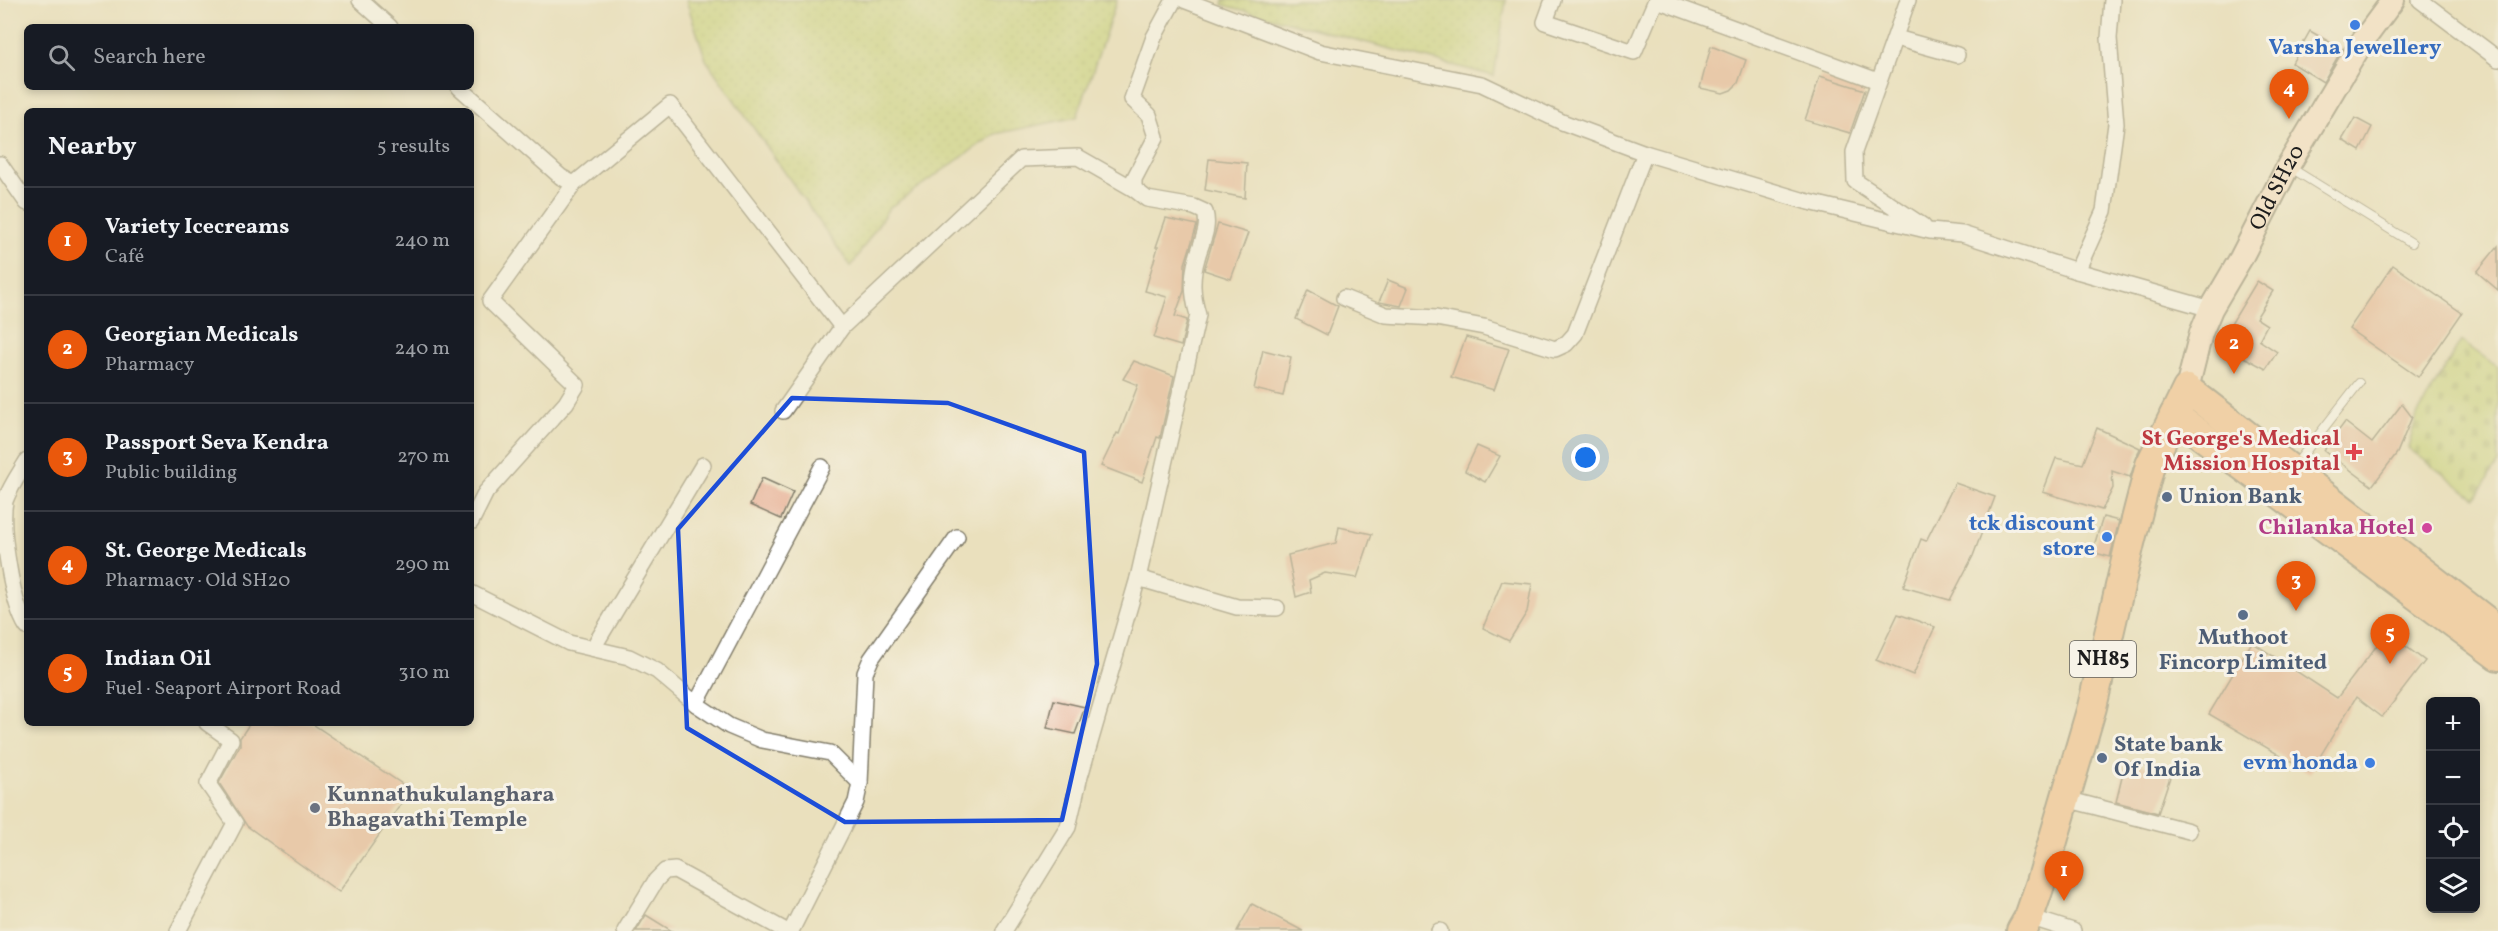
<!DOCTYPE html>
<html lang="en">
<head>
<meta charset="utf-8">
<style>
  :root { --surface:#171b24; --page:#20242c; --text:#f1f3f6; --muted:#9ea1a6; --line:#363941; --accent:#ea580c }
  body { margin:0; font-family:Vollkorn,serif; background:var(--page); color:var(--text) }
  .controls { position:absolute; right:18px; bottom:18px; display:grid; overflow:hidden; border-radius:9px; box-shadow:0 3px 9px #0003 }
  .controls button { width:54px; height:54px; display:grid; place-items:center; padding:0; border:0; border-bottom:2px solid var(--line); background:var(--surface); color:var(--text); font:30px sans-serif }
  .you { position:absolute; left:1586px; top:458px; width:21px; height:21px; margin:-15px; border:4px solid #fff; border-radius:50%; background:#1a73e8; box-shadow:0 0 0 9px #1a73e833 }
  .badge { display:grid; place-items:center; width:39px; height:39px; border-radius:50%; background:var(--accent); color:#fff; font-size:20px; font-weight:700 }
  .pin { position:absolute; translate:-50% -50px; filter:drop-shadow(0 2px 3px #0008) }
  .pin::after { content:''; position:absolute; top:32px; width:21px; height:18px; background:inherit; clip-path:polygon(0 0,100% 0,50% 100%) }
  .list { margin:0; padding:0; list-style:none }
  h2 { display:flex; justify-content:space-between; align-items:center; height:78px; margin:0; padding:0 24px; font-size:26px }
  h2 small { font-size:20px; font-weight:400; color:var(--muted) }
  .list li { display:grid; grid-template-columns:39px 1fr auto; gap:18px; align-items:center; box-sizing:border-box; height:108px; padding:0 24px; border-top:2px solid var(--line) }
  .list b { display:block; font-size:22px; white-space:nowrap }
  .list p { margin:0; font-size:20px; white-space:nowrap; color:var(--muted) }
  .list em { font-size:20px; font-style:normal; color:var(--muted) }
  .icon { flex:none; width:33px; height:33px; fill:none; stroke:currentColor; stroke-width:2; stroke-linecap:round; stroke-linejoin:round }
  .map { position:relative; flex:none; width:2498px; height:931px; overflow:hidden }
  .search { position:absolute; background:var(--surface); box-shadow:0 3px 9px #0003; left:24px; top:24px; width:450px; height:66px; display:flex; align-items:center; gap:15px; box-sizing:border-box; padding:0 21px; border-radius:9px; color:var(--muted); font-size:22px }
  .panel { position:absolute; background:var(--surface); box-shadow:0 3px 9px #0003; left:24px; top:108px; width:450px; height:618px; border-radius:9px }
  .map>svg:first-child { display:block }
  .grass { fill:url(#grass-dots); stroke:#707748; stroke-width:1.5 }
  .cemetery { fill:url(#cemetery-stones); stroke:#707748; stroke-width:1.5 }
  .building { fill:#e7ad91 }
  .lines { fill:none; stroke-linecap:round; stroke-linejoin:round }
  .lane-casing { stroke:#837e6c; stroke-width:10 }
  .street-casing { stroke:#837e6c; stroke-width:18 }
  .secondary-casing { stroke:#837e6c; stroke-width:26 }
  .highway-casing { stroke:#837e6c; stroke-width:32 }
  .lane { stroke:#fff; stroke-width:8 }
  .street { stroke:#fff; stroke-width:15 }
  .secondary { stroke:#fce5d0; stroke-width:22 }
  .highway { stroke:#f8bd89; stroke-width:28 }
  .marked { fill:none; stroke:#1d4ed8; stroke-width:4.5; stroke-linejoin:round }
  .shop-dot { fill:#3f7fe0; stroke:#f7f3e8; stroke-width:2 }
  .health-dot { fill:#e0444e; stroke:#f7f3e8; stroke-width:2 }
  .service-dot { fill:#5c6f8a; stroke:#f7f3e8; stroke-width:2 }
  .hotel-dot { fill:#d1479c; stroke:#f7f3e8; stroke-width:2 }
  .worship-dot { fill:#6b7280; stroke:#f7f3e8; stroke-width:2 }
  .labels { text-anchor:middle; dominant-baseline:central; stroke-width:6; stroke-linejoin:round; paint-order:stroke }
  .shield { fill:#f7f3e8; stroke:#5e5c59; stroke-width:1.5 }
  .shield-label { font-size:21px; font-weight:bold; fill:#1c1c1c }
  .shop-label { font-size:22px; font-weight:bold; fill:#366cbe; stroke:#f7f3e8; text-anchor:end }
  .street-label { font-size:22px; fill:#1c1c1c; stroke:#f7f3e8 }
  .health-label { font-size:22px; font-weight:bold; fill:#be3a42; stroke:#f7f3e8; text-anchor:end }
  .service-label { font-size:22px; font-weight:bold; fill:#4e5e75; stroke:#f7f3e8; text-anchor:start }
  .hotel-label { font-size:22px; font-weight:bold; fill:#b23c85; stroke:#f7f3e8; text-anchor:end }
  .worship-label { font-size:22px; font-weight:bold; fill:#5b616d; stroke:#f7f3e8; text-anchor:start }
</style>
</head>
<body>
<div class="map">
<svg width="2498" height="931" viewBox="0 0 2498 931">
  <defs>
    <pattern id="grass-dots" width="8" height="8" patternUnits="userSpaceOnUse" patternTransform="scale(1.5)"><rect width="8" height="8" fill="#c3d275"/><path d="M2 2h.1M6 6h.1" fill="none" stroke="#a7b465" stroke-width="1.8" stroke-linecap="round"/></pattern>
    <pattern id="cemetery-stones" width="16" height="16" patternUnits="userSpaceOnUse" patternTransform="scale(1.5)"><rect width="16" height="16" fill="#c3d275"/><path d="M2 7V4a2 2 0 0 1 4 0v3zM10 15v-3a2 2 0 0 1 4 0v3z" fill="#a7b465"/></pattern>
  </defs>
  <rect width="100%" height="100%" fill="#f7f3e8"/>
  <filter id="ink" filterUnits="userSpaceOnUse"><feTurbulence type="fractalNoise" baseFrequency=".0167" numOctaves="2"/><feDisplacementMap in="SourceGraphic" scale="12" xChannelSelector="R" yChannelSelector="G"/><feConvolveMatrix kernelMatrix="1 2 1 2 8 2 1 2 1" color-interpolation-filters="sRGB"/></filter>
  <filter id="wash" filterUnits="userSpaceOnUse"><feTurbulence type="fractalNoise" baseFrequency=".008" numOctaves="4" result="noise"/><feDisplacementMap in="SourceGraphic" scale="24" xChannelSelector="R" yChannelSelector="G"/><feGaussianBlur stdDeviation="1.35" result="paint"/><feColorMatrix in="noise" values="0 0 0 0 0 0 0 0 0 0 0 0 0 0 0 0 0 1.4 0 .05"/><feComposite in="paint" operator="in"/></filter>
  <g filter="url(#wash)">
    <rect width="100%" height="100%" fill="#eae0bd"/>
    <!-- grass -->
    <g class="grass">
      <polygon points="686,0 1117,0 1077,117 995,134 889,208 851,267 706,60"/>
      <polygon points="1224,0 1506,0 1494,76 1223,5"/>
    </g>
    <!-- cemetery -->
    <polygon class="cemetery" points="2461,341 2498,367 2498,463 2475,498 2408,448 2417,415"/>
    <g id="blocks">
      <!-- building -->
      <g class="building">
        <polygon points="2310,31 2342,49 2323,82 2292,63"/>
        <polygon points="1711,46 1746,60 1738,83 1731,90 1723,93 1700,88"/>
        <polygon points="1820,76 1865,90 1850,133 1805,120"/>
        <polygon points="2355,118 2372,127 2360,151 2342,140"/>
        <polygon points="1209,159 1247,163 1245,198 1205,190"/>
        <polygon points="1166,218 1197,225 1185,264 1184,291 1175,316 1187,320 1181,346 1154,338 1167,297 1145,291 1158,247 1156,247"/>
        <polygon points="1218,224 1248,233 1231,279 1204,270"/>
        <polygon points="2498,246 2498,290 2477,272"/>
        <polygon points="2393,265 2462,313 2418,377 2349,329"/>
        <polygon points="1388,280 1408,288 1401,306 1379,302"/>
        <polygon points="2257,281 2273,291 2256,318 2267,325 2259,340 2277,352 2266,369 2219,344"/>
        <polygon points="1308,290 1338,306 1327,335 1296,319"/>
        <polygon points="1466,337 1509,349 1494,390 1451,377"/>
        <polygon points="1263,350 1291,357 1283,396 1254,389"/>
        <polygon points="1134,361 1174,376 1160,438 1157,437 1142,482 1101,466 1117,433 1119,434 1138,385 1123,379"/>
        <polygon points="2402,404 2412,417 2397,453 2372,486 2324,450 2345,422 2372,443"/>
        <polygon points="2097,428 2140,448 2130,477 2112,471 2113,488 2102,510 2043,492 2056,458 2083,464"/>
        <polygon points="1477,446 1500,456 1485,482 1465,471"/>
        <polygon points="762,478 793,492 781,519 750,505"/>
        <polygon points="1955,483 1995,497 1973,556 1950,600 1903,587 1921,539 1926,541"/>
        <polygon points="2103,517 2119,521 2110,557 2092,552"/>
        <polygon points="1339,527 1372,534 1357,578 1325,573 1309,580 1311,592 1296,597 1288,555 1336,543"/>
        <polygon points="1502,581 1532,584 1527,612 1509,641 1483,628"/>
        <polygon points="1898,614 1935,627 1913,675 1876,660"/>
        <polygon points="2387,632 2425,661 2382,717 2356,697 2310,773 2209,714 2252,642 2337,698"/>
        <polygon points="1054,700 1085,707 1075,734 1047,728"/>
        <polygon points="250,723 311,723 411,790 339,892 247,826 219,783 240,745 240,738"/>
        <polygon points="2126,761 2172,771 2158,813 2116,802"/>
        <polygon points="1252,904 1303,931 1237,931"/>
        <polygon points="646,915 672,931 636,931"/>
      </g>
    </g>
  </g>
  <g filter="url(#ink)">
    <use href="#blocks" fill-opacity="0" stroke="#837e6c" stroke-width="1.5"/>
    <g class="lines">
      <defs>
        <g id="lane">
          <polyline points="2291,168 2412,243"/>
          <polyline points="2295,465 2359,383"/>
        </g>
        <g id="street">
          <polyline points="360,0 390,27"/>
          <polyline points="1184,0 1320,52 1482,84 1562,122 1645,153 1805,201 1930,231 1962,234 2077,271 2211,309"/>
          <polyline points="1553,0 1545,22 1634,52 1656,0"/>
          <polyline points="1657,0 1878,81"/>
          <polyline points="1908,0 1854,152 1855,181 1923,226"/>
          <polyline points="2420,0 2498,59"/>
          <polyline points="1896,38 1957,55"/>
          <polyline points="459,87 561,177 574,184 670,105 842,327"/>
          <polyline points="0,164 27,203"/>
          <polyline points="1134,189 1134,179 1156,137 1149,115 1132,99 1154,37 1174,0"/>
          <polyline points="2077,271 2104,211 2116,124 2109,38 2112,0"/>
          <polyline points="1344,298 1386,315 1436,318 1484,327 1555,349 1566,344 1575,334 1645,153"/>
          <path d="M783,411L842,327L1021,159L1078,157L1134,189L1147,199L1194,207L1205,212C1210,229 1201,242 1197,258C1191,278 1192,295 1198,315L1138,578L1079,780L1068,827L1004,931"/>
          <path d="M27,461C19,474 10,487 5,501C0,528 12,604 27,627"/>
          <polyline points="471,522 486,492 566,403 577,385 490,301 574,184"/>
          <polyline points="1138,578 1237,607 1277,608"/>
          <polyline points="471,593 569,643 629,657 657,671 696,704 822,467"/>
          <polyline points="593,648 703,465"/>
          <polyline points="696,704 729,726 762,740 830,753 860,783"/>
          <polyline points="2066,799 2189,831"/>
          <polyline points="2029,917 2073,931"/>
          <polyline points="178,931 235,823 208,784 231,740 207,723"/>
          <polyline points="625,931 656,880 665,871 675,870 786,931"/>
          <polyline points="791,931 856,802 860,783 865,673 871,659 957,537"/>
          <polyline points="1439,931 1440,931"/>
        </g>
        <g id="secondary">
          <path id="s1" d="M2187,389L2201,333L2211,309L2241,258L2288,166L2362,42L2393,0"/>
        </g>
        <g id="highway">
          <polyline points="2174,415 2498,656"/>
          <polyline points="2021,931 2029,917 2041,882 2092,707 2130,543 2150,465 2187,389 2498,630"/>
        </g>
      </defs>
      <!-- lane casing -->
      <use href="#lane" class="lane-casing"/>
      <!-- street casing -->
      <use href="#street" class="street-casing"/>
      <!-- secondary casing -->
      <use href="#secondary" class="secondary-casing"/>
      <!-- highway casing -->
      <use href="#highway" class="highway-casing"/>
      <!-- lane -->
      <use href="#lane" class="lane"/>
      <!-- street -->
      <use href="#street" class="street"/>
      <!-- secondary -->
      <use href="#secondary" class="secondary"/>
      <!-- highway -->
      <use href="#highway" class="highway"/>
    </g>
  </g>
  <!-- marked area -->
  <path d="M0 0H2498V931H0ZM792,398L948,403L1084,452L1097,664L1062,820L845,822L687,728L678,529Z" fill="#eae0bd" fill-opacity=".55" fill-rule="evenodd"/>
  <path class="marked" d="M792,398L948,403L1084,452L1097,664L1062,820L845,822L687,728L678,529Z"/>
  <!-- markers -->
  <g class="shop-dot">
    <circle cx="2355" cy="25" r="6"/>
    <circle cx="2107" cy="537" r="6"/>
    <circle cx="2370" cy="763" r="6"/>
  </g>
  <path class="health-dot" d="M2351 443h6v6h6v6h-6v6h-6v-6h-6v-6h6z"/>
  <g class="service-dot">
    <circle cx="2167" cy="497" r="6"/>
    <circle cx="2243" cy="615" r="6"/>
    <circle cx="2102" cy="758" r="6"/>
  </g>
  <circle class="hotel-dot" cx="2427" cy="528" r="6"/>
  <circle class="worship-dot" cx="315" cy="808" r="6"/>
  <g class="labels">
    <!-- shield labels -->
    <rect class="shield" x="2070" y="641" width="66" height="36" rx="4.5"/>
    <g class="shield-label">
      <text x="2103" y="659">NH85</text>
    </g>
    <!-- shop labels -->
    <g class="shop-label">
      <text x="2355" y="48" text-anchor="middle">Varsha Jewellery</text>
      <text x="2095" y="524">tck discount<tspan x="2095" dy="25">store</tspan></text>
      <text x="2358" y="763">evm honda</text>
    </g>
    <!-- street labels -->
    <g class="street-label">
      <text stroke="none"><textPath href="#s1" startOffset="222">Old SH20</textPath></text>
    </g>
    <!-- health labels -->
    <g class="health-label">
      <text x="2340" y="439">St George's Medical<tspan x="2340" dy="25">Mission Hospital</tspan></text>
    </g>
    <!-- service labels -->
    <g class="service-label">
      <text x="2179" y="497">Union Bank</text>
      <text x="2243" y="638" text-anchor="middle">Muthoot<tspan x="2243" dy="25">Fincorp Limited</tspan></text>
      <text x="2114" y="745">State bank<tspan x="2114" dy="25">Of India</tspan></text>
    </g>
    <!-- hotel labels -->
    <g class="hotel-label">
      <text x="2415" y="528">Chilanka Hotel</text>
    </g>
    <!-- worship labels -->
    <g class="worship-label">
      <text x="327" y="795">Kunnathukulanghara<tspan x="327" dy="25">Bhagavathi Temple</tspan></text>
    </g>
  </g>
</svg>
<div class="controls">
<button>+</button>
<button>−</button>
<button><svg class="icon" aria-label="locate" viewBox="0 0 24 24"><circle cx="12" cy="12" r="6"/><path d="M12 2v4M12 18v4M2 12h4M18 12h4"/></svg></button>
<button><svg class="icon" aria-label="layers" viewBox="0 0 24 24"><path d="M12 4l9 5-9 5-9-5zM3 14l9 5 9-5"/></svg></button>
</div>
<div class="you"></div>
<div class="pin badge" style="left:2064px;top:901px">1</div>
<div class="pin badge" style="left:2234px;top:374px">2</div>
<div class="pin badge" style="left:2296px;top:611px">3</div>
<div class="pin badge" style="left:2289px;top:119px">4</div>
<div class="pin badge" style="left:2390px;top:664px">5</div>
<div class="search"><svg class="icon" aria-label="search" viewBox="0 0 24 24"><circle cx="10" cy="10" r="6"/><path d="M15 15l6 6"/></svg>Search here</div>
<section class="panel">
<h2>Nearby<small>5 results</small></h2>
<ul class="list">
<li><span class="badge">1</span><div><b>Variety Icecreams</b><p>Café</p></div><em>240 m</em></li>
<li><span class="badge">2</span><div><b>Georgian Medicals</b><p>Pharmacy</p></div><em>240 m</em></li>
<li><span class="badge">3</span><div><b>Passport Seva Kendra</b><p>Public building</p></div><em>270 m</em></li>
<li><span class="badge">4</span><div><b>St. George Medicals</b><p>Pharmacy · Old SH20</p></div><em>290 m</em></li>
<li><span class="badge">5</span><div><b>Indian Oil</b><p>Fuel · Seaport Airport Road</p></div><em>310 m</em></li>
</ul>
</section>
</div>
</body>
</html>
